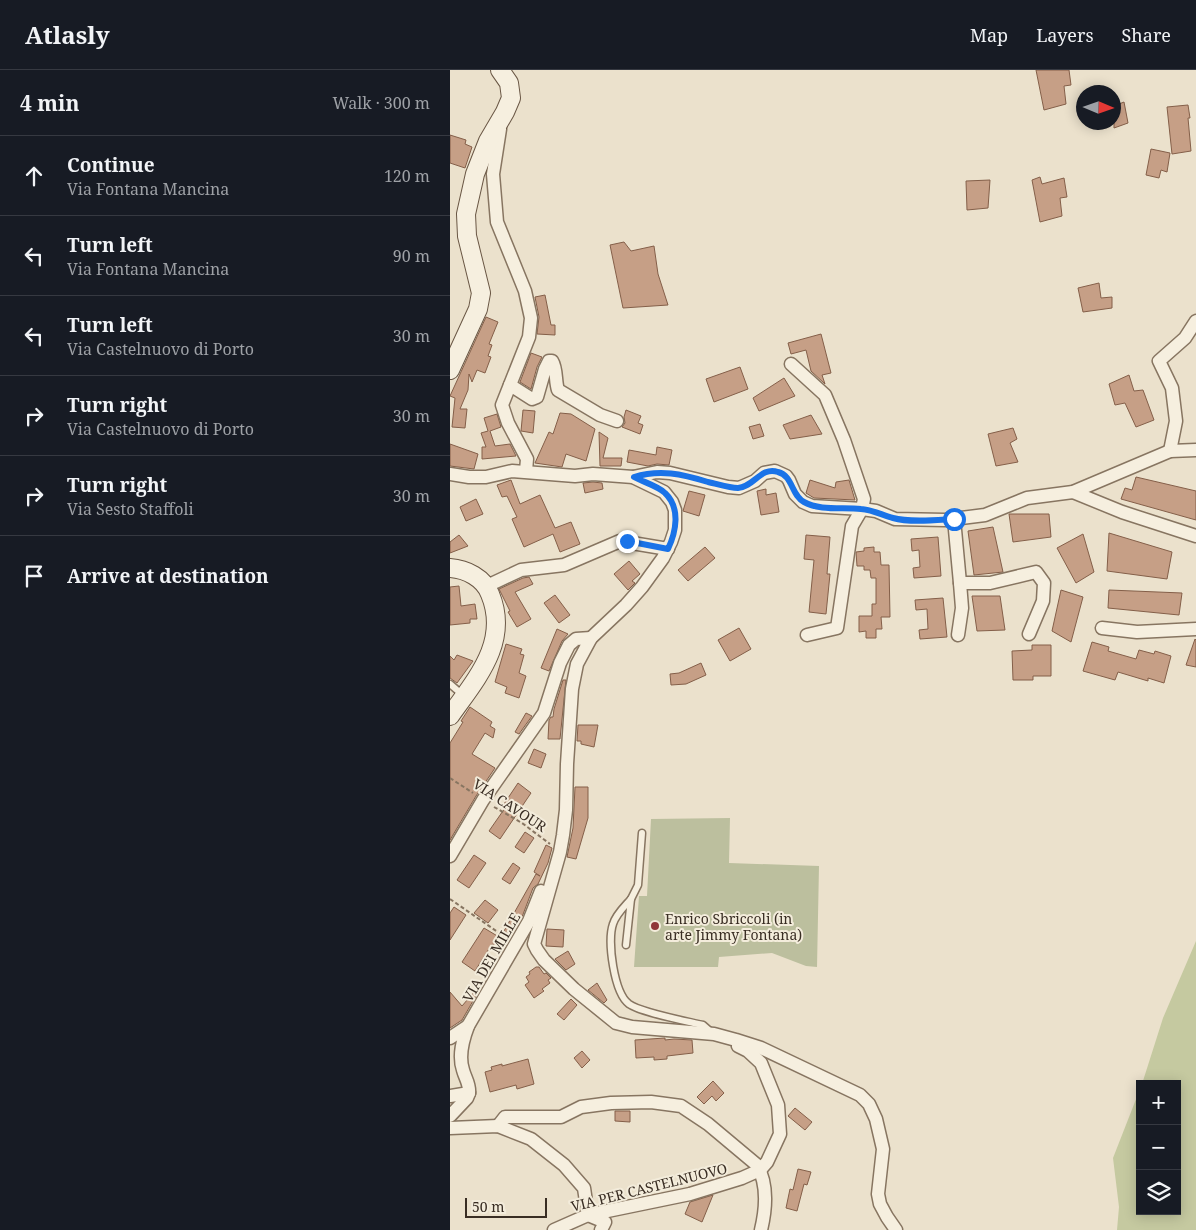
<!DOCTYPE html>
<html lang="en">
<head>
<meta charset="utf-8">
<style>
  :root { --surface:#171b24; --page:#20242c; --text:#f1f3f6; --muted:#9ea1a6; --line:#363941 }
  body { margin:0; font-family:"Noto Serif",serif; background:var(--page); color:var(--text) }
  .controls { position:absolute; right:15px; bottom:15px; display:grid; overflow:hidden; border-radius:0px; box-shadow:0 2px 12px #0003 }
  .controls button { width:45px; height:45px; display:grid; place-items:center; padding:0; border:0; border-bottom:1px solid var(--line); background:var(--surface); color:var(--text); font:25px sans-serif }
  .compass { position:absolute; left:626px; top:15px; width:45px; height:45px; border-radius:50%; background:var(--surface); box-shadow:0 2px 12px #0003; rotate:92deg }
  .scale { position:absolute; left:15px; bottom:12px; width:82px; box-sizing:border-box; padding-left:5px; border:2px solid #392d23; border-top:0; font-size:14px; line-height:18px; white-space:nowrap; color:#392d23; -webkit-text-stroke:4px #f3ecdb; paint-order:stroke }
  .stop { position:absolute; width:15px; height:15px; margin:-11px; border:4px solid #1a73e8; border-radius:50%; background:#fff }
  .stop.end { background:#1a73e8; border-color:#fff; box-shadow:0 1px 5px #0008 }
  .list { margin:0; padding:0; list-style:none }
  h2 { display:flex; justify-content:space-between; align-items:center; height:65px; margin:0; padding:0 20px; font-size:21px }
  h2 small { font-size:16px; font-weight:400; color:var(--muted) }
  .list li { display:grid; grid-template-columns:32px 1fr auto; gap:15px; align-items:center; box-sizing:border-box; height:80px; padding:0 20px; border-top:1px solid var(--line) }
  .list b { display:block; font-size:19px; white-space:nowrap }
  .list p { margin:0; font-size:16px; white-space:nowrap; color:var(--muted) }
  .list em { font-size:16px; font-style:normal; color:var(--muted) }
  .icon { flex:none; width:28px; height:28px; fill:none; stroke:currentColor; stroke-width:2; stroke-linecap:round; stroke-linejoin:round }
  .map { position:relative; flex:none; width:746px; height:1160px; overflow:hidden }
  header { display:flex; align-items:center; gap:30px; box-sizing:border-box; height:70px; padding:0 25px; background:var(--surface); border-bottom:1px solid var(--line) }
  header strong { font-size:24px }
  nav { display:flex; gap:28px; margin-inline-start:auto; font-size:18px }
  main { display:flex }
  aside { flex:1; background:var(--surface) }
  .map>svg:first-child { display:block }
  .green { fill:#c5c9a0 }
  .cemetery { fill:#bcbf9e }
  .building { fill:#c69f86; stroke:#845f49 }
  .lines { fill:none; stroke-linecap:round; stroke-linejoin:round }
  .lane-casing { stroke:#877561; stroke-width:9 }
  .street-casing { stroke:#877561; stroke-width:15 }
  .secondary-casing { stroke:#695644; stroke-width:20 }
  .path { stroke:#877561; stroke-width:2; stroke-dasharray:4 2.5; stroke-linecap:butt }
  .lane { stroke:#f6efdf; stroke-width:6 }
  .street { stroke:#f6efdf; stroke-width:12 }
  .secondary { stroke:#f6efdf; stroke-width:18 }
  .route { stroke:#1a73e8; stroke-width:6 }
  .poi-dot { fill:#903739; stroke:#f3ecdb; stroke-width:2 }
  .labels { text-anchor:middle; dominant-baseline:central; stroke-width:4; stroke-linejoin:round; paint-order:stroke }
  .street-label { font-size:14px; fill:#392d23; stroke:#f3ecdb }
  .poi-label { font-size:14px; fill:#392d23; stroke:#f3ecdb; text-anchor:start }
</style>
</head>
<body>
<header>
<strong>Atlasly</strong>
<nav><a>Map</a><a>Layers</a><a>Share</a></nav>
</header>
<main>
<aside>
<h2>4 min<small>Walk · 300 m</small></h2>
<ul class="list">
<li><svg class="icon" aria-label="ahead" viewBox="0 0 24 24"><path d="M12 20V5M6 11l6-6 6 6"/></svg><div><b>Continue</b><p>Via Fontana Mancina</p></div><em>120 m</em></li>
<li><svg class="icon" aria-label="left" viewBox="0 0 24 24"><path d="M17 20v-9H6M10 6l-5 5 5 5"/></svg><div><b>Turn left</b><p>Via Fontana Mancina</p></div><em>90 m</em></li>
<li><svg class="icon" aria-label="left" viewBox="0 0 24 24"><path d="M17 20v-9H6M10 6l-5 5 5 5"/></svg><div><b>Turn left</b><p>Via Castelnuovo di Porto</p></div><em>30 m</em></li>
<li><svg class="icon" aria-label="right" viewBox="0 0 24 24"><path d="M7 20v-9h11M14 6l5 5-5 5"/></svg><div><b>Turn right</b><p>Via Castelnuovo di Porto</p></div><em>30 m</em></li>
<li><svg class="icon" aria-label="right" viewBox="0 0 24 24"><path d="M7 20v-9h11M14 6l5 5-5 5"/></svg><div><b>Turn right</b><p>Via Sesto Staffoli</p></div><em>30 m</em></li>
<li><svg class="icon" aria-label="arrive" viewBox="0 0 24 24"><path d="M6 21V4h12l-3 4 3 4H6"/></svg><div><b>Arrive at destination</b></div></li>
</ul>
</aside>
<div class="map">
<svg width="746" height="1160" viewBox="0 0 746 1160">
  <rect width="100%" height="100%" fill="#ebe1cc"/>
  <!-- green -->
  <polygon class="green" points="746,871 746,1160 667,1160 669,1137 663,1088 690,1019 690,1141 727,1141 727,1014 692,1014 713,948"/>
  <!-- cemetery -->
  <polygon class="cemetery" points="280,748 279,793 369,796 367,897 356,896 322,883 269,887 268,897 184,897 189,826 197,826 201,749"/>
  <!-- building -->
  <g class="building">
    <polygon points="586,0 619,0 621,15 614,16 616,34 594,40"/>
    <polygon points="674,32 678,53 664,58 664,36"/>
    <polygon points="738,35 740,48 738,48 741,81 722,84 717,37"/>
    <polygon points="0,65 16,70 15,74 22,77 15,98 0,93"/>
    <polygon points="701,79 720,83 717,102 711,100 709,108 696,105"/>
    <polygon points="590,107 592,114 614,108 617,127 610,128 612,146 590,152 582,110"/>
    <polygon points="540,110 538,138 517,140 516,111"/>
    <polygon points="174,172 181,181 204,176 208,204 218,235 173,238 160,175"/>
    <polygon points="649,213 651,228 662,227 662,238 633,242 628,218"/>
    <polygon points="95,225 101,255 105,255 105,265 87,264 89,247 85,227"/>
    <polygon points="36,247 48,252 39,274 42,275 38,286 41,287 35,303 27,300 22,312 19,304 18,320 10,339 17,339 15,358 2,357 5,328 0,326"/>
    <polygon points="371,264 381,303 372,305 375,314 361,301 356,280 341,284 338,273"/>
    <polygon points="81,283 92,287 87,297 81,319 70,312"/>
    <polygon points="290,297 298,319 264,332 256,309"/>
    <polygon points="679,305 684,321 693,320 704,350 686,357 675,333 665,335 659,314"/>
    <polygon points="334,308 345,326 309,341 303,328"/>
    <polygon points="73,340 85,341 83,363 71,361"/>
    <polygon points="176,340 191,346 188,353 193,355 190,364 172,357 175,353 174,347"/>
    <polygon points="110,343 121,344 145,359 136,391 116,384 112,397 85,393 99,362 103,364"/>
    <polygon points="47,344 51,357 40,361 45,376 60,374 66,386 32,389 32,377 36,377 31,363 38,361 34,348"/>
    <polygon points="361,345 372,364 340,369 333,355"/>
    <polygon points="310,354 314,366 303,369 299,357"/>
    <polygon points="563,358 567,369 560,373 568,392 546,396 538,364"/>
    <polygon points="149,362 158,368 153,388 172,388 171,396 150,396"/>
    <polygon points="0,374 28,384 24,399 0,396"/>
    <polygon points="207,377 222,380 219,395 207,394 198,396 177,392 179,380 206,385"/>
    <polygon points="686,407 746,421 746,450 671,429 675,418 682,420"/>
    <polygon points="61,410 70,434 90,425 105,458 121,452 130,474 110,482 103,464 74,477 62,449 67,447 57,426 52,427 47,415"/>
    <polygon points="360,410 385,418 386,412 399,410 405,430 364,428 356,423"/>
    <polygon points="143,412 152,413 153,419 135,423 133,413"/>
    <polygon points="316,419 316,425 326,423 329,442 311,445 307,421"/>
    <polygon points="239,421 255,425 249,446 233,441"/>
    <polygon points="26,429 33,444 16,451 10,437"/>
    <polygon points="559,444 599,444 601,467 563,472"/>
    <polygon points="543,457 553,502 524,505 518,461"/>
    <polygon points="659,463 722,482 717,509 657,501"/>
    <polygon points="633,464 644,502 626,513 607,478"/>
    <polygon points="9,465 18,476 0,483 0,472"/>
    <polygon points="356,465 380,467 377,504 380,504 376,544 359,542 364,490 354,489"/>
    <polygon points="488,467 491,506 464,508 463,498 470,497 469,480 462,481 461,469"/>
    <polygon points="255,477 265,488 238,511 228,500"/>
    <polygon points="424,477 424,482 430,482 431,495 439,495 440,547 431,547 432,559 426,559 426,568 416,568 416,561 409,562 409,546 422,546 422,534 426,534 426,508 421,508 420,500 414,500 414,496 407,496 406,482 414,481 414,478"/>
    <polygon points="179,491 190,504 182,511 185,513 178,520 164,504"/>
    <polygon points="79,507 83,514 65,522 81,549 67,557 58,542 60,541 49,519 73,508"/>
    <polygon points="9,516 11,536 25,534 27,549 20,549 20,553 0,555 0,517"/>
    <polygon points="611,520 633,527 621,572 602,561"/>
    <polygon points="659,520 732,523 729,545 658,538"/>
    <polygon points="105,525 120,545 109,553 94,533"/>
    <polygon points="522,526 550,526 555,560 527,561"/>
    <polygon points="493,528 497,567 470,569 469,560 478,559 477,539 466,540 465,530"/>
    <polygon points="289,558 301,579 280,591 268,570"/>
    <polygon points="107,559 118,564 112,571 99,601 91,598"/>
    <polygon points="745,569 746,570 746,597 736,595"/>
    <polygon points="642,572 659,577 658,581 686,589 689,580 704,584 705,581 721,586 714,613 698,608 698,611 668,602 665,610 633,601"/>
    <polygon points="56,574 72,579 70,584 74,585 69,603 76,606 69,628 55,623 57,617 45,612"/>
    <polygon points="582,575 601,575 601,606 583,606 583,610 563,610 562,581 582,580"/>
    <polygon points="7,585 23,591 7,613 0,608 0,586 4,590"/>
    <polygon points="251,593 256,605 236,614 221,615 220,604 229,603"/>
    <polygon points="113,610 116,610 110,669 98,669 99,650 101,647 103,647 104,639"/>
    <polygon points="20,637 42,652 40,656 45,659 43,668 35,663 22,684 45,698 26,726 0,770 0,673 13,652 11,651"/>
    <polygon points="76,643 82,646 69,664 65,662"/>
    <polygon points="128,655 148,655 144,677 131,674 131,671 127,671"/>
    <polygon points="84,679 96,684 91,698 78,693"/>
    <polygon points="68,713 81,723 50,769 39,761 55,738 52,737"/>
    <polygon points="125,717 138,717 138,748 126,789 117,787 123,758"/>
    <polygon points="75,762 84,768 74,783 65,777"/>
    <polygon points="96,775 102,778 98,793 88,814 83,818 72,847 61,865 54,861 86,804 90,806 84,802"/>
    <polygon points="24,785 36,793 19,818 7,810"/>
    <polygon points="63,793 70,798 60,814 52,809"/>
    <polygon points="35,830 48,840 38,853 24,843"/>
    <polygon points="4,837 16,845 0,870 0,843"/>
    <polygon points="34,858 54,870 49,878 42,874 25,901 12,892"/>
    <polygon points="97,859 114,860 113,877 96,876"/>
    <polygon points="118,881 125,894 116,900 105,889"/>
    <polygon points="86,897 89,897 94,904 96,903 101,908 98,910 100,913 92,919 94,921 84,928 75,915 79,912 76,907 80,904 79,902"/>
    <polygon points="147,913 157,930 154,933 138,920"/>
    <polygon points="0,922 12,936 24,922 27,924 12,950 0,958"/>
    <polygon points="121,929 127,935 114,950 107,944"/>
    <polygon points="215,968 215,970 224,969 242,970 243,983 217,986 217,989 204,990 204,987 186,988 185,970"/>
    <polygon points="132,981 140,990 132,998 124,988"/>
    <polygon points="78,989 84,1014 67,1019 66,1015 40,1022 35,1002 42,1000 41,997 52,994 52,996"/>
    <polygon points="263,1011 274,1023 266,1031 262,1026 254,1034 247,1027"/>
    <polygon points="345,1038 362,1052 355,1060 338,1046"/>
    <polygon points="165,1041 180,1041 180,1052 165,1051"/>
    <polygon points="348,1099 361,1102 357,1115 354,1114 347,1141 336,1138 340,1119 343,1120"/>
    <polygon points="263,1125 252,1152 235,1144 240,1132"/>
  </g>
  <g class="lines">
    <defs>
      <g id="lane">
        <polyline points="0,614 14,626"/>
        <path d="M181,829C174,837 166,844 163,854C157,871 164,923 179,934C192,943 236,951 253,955L261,962"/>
        <polyline points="176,875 181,829 188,815 192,763"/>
      </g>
      <g id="street">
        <polyline points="50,59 43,104 47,152 75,221 81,248 79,267 52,335 58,353 77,389 76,401"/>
        <polyline points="341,294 375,325 394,370 414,429 412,439 402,456 387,558 357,565"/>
        <path d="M60,315L82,329L87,327L95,299L99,291H102C107,299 105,311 108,320L150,345L167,351"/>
        <polyline points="720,381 726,351 722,318 709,291 735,268 746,251"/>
        <polyline points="0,404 19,407 36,407 62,401 125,406 143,404 183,407 214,422 222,432 225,440 225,460 221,472 213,488 192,517 176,535 141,568 127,594 122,619 117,694 116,740 113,765 110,782 84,874 87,880 94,890 124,919 166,953 182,957 264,964 286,970 311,978 410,1025 419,1034 426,1049 433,1079 428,1124 430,1134 437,1147 446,1160"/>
        <polyline points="183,407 207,402 220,403 278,417 289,418 305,411 314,403 325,401 336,406 339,410 345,424 353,432 362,436 412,439 426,441 445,449 495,450 535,445 577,428 623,422 720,381 746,380"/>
        <polyline points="623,422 672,442 746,466"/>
        <polyline points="504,449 510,513 540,513 586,502 594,513 593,531 579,564"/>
        <polyline points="37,516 71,500 114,495 170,471 218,479"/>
        <polyline points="652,558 687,562 746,559"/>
        <polyline points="508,565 512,538 510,513"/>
        <polyline points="0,786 33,730 94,643 110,593 119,575 126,569 141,568"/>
        <polyline points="0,968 18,956"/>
        <path d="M0,1026L19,1023C20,1014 15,1008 13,1000C8,985 13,969 18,956L79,851L91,821"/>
        <polyline points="0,1046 17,1028 19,1023"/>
        <path d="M48,1056L55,1047H111L131,1037L161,1033L201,1032L231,1036L258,1054L307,1095C318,1114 316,1139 311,1160"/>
        <polyline points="0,1058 48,1056 81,1069 114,1095 134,1118 138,1145 155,1152 151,1160"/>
        <polyline points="104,1160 138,1145 240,1124 292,1108 310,1100 317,1092 330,1064 328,1035 311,993 298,981 288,976"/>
      </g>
      <g id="secondary">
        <polyline points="0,300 28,239 31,223 17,166 16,144 25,104 38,71 55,42 61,28 59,13 50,0"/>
        <path d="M0,498C16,499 34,508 40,524C60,572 26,609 0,646"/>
      </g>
    </defs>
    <!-- lane casing -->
    <use href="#lane" class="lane-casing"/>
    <!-- street casing -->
    <use href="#street" class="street-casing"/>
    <!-- secondary casing -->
    <use href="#secondary" class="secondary-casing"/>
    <!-- path -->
    <g class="path">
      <polyline points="0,708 23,723"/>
      <polyline points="44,737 72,753 100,774"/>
      <polyline points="0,829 55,867"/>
    </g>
    <!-- lane -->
    <use href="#lane" class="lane"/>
    <!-- street -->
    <use href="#street" class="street"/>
    <!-- secondary -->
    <use href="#secondary" class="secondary"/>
  </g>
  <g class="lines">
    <!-- route -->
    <path class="route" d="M177,471L218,479C226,462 231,438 215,423C208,416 193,412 184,407C210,399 232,404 258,412C268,414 278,418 288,418C304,417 311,396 328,402C343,406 341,425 354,432C370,441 393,437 411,439C423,440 432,445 443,448C460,453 487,450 504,449"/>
  </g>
  <!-- markers -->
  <circle class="poi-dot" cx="205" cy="856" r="5"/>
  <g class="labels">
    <!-- street labels -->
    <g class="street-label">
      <text transform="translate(60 735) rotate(33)">VIA CAVOUR</text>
      <text transform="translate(41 887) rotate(-60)">VIA DEI MILLE</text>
      <text transform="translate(199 1117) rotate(-14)">VIA PER CASTELNUOVO</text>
    </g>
    <!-- poi labels -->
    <g class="poi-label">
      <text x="215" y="848">Enrico Sbriccoli (in<tspan x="215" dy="16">arte Jimmy Fontana)</tspan></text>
    </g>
  </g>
</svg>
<div class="controls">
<button>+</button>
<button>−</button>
<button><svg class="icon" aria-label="layers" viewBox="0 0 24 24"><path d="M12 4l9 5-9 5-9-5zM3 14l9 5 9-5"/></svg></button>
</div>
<svg class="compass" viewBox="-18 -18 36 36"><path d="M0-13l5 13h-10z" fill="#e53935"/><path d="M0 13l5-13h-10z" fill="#9ea1a6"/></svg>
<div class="scale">50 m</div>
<div class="stop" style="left:504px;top:449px"></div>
<div class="stop end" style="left:177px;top:471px"></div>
</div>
</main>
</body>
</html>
